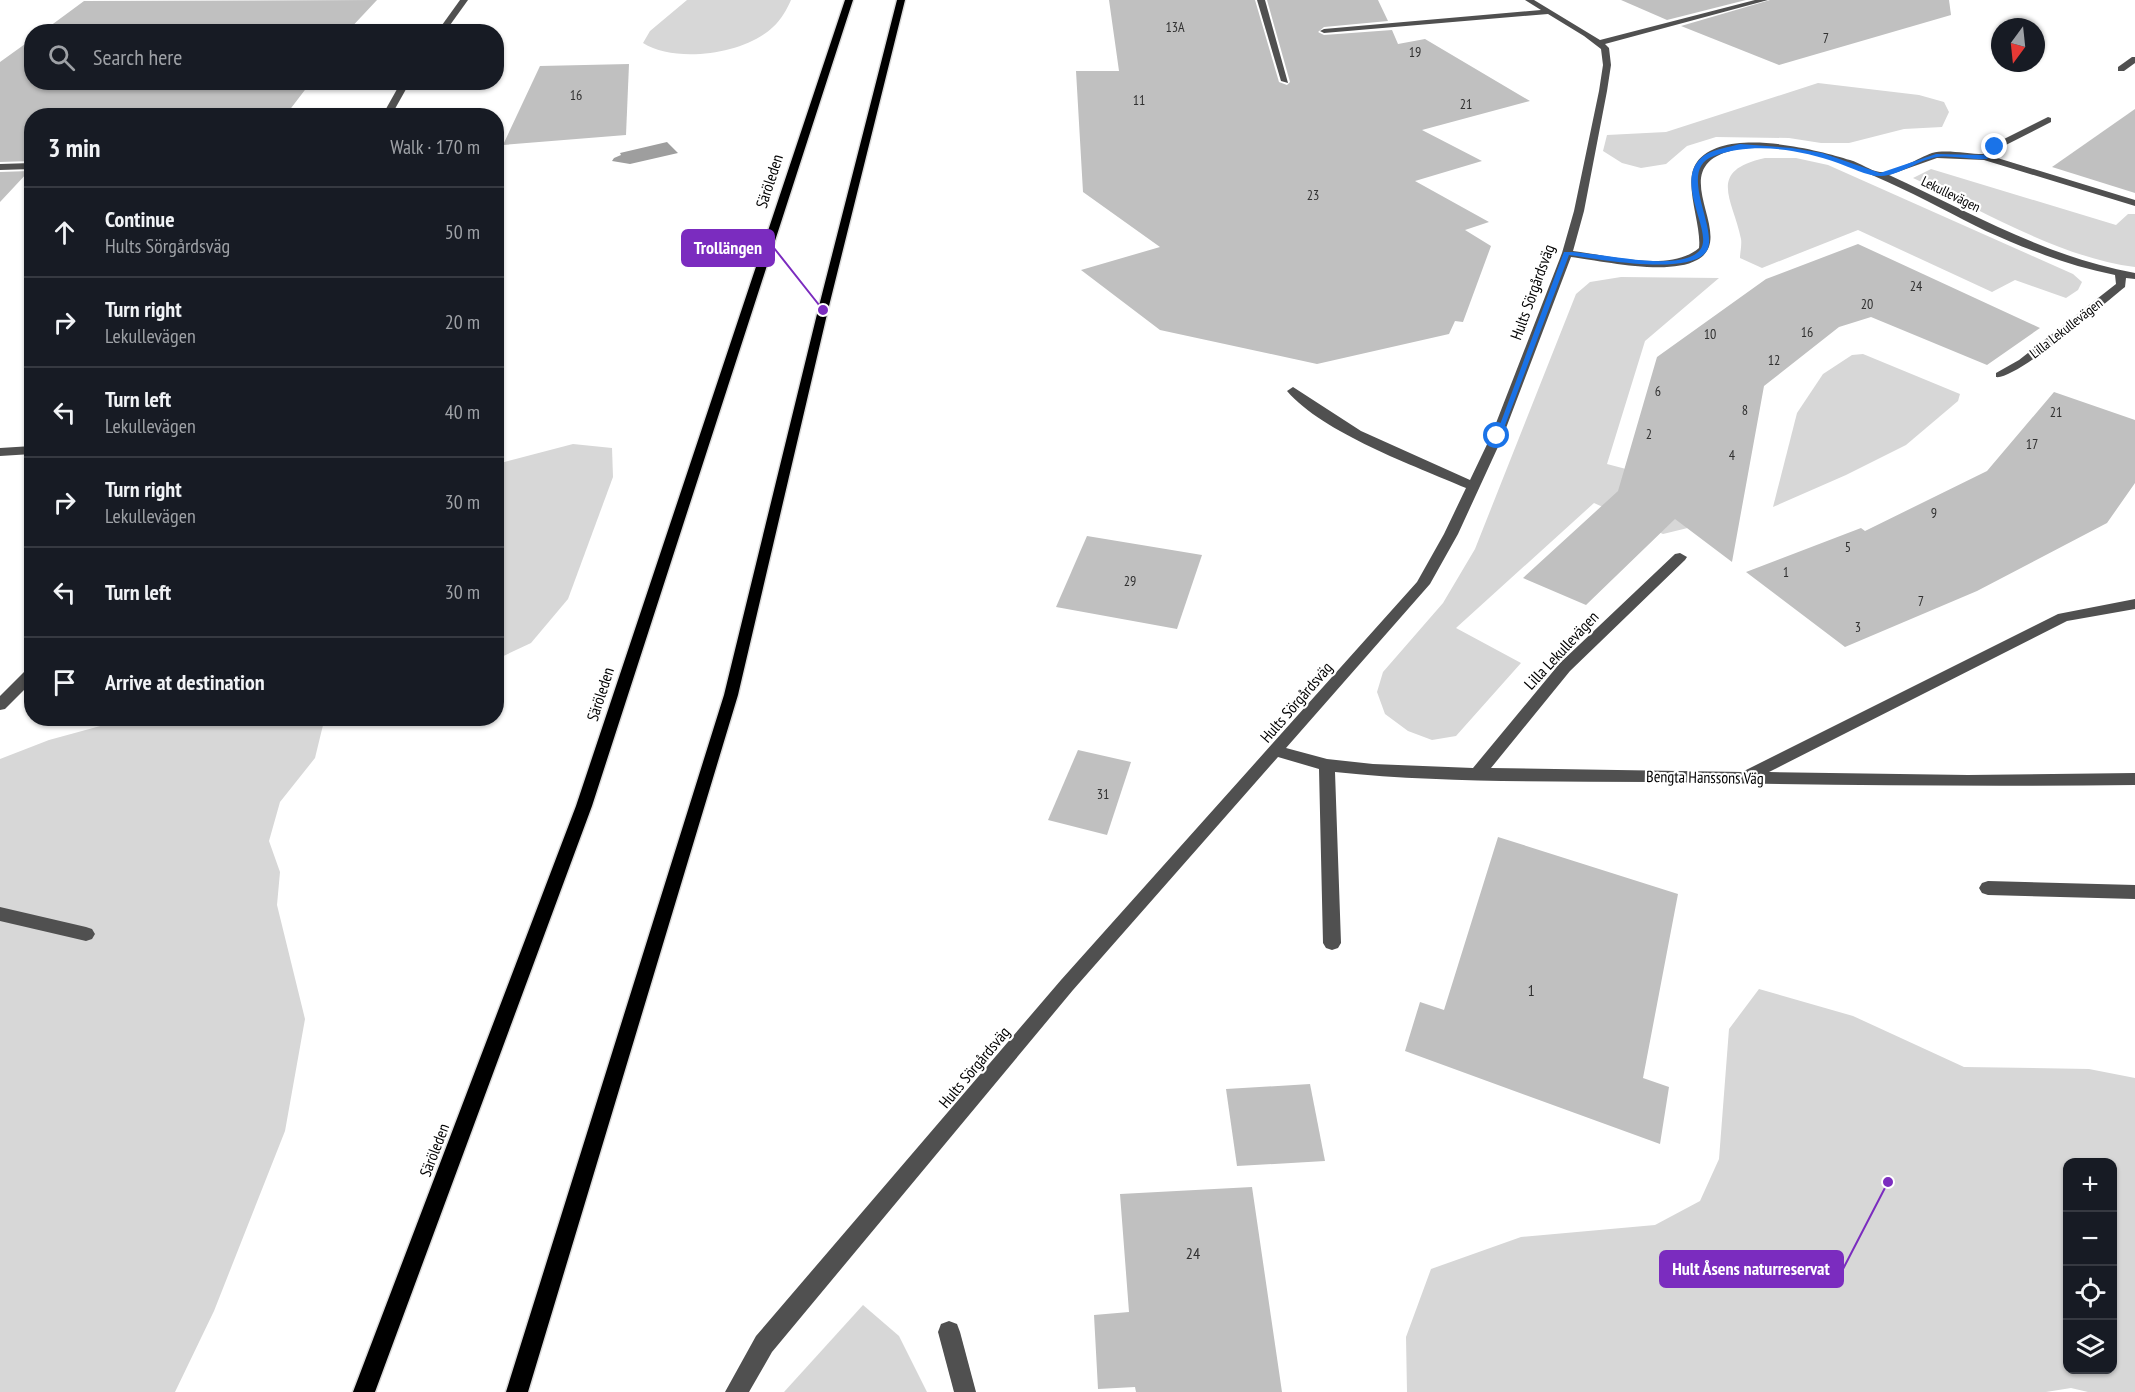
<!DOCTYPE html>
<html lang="en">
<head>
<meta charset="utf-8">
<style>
  :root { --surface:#171b24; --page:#242831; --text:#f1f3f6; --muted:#9ea1a6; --line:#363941 }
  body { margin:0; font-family:"PT Sans Narrow",sans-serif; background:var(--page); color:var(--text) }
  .controls { position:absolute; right:18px; bottom:18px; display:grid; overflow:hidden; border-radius:12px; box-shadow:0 2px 4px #0004 }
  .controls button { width:54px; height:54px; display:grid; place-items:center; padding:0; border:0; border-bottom:2px solid var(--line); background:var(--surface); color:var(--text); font:30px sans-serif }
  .compass { position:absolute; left:1991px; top:18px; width:54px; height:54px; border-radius:50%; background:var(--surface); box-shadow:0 2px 4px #0004; rotate:195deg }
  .stop { position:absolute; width:18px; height:18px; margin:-14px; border:4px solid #1a73e8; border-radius:50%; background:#fff }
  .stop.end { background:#1a73e8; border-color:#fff; box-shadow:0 2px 6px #0008 }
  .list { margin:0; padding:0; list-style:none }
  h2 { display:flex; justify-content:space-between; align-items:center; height:78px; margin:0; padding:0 24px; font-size:26px }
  h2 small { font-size:20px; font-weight:400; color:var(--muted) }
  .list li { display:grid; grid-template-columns:39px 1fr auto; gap:18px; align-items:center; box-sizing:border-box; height:90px; padding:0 24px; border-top:2px solid var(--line) }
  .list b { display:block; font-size:22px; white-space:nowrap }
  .list p { margin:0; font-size:20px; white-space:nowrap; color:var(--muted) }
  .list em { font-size:20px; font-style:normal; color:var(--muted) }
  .icon { flex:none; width:33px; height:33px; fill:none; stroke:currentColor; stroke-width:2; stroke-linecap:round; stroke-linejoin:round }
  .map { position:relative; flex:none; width:2135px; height:1392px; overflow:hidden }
  .search { position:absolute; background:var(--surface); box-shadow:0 2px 4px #0004; left:24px; top:24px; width:480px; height:66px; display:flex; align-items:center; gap:15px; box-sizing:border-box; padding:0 21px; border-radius:24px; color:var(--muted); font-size:22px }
  .panel { position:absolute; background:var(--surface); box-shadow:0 2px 4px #0004; left:24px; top:108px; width:480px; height:618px; border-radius:24px }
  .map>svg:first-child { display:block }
  .green { fill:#d7d7d7; fill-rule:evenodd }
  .water { fill:#9e9e9e }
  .building { fill:#c0c0c0 }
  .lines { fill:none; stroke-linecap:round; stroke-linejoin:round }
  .major-casing { stroke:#dbdbdb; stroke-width:3 }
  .minor { fill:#505050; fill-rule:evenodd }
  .major { fill:#000; fill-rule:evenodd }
  .route { fill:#1a73e8 }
  .labels { text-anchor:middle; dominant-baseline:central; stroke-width:4.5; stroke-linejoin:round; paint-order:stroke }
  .number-label { font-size:14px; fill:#303030 }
  .far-street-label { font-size:14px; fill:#000; stroke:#fff }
  .street-label { font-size:16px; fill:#000; stroke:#fff }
  .near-number-label { font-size:16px; fill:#303030 }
  .leader { fill:none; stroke:#7b2cbf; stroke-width:2 }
  .callout-dot { fill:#7b2cbf; stroke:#fff; stroke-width:2 }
  .callout { fill:#7b2cbf; stroke:#7b2cbf; stroke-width:2 }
  .callout-label { font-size:18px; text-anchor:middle; font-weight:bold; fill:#fff }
</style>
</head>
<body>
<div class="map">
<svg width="2135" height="1392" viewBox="0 0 2135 1392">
  <rect width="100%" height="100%" fill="#fff"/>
  <!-- green -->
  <g class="green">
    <path d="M687,0H791C787,9 781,20 773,27C745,54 676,64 643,43L650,31Z"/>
    <polygon points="1818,83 1919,95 1944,102 1949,112 1942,127 1904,129 1849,143 1821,143 1789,138 1716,137 1687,146 1666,164 1641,168 1622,163 1603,151 1607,135 1666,132"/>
    <path d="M1765,158H1796L1828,165L2073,274L2082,282L2078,290L2066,298L2015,280L1992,292L1858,230L1762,268L1740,258C1740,252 1742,245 1741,239C1733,199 1706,171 1765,158Z"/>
    <path d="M1931,169L2116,225L2128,214H2135V267C2061,258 1981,210 1913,178Z"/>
    <polygon points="1621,277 1719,278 1645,341 1607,464 1732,497 1700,525 1663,534 1594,503 1456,628 1521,663 1456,736 1432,740 1408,731 1385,714 1377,692 1383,672 1443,603 1475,549 1576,294 1590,282"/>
    <polygon points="1863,354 1960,394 1958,401 1906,445 1846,475 1773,507 1797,413 1823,374 1852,355"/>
    <polygon points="573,444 612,448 613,477 568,599 531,643 497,659 497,464"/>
    <polygon points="318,718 324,721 315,758 280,802 269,841 280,872 277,905 305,1019 285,1131 214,1311 175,1392 0,1392 0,759 49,740 126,719"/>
    <path d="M1759,989L1853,1016L1964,1067L2089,1069L2135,1078V1392H2088L2071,1388L2046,1392H1407L1406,1337L1431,1269L1521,1237L1655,1225L1700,1201L1719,1159L1729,1029ZM2068,1162H2112V1370H2068Z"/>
    <polygon points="863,1305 899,1336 927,1392 784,1392"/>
  </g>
  <!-- water -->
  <polygon class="water" points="667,142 678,153 630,164 612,161 614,158 621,155 620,153"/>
  <!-- building -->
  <g class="building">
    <polygon points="377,0 347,32 42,32 84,1"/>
    <polygon points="1109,0 1255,0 1279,82 1287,85 1290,82 1267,0 1378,0 1388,21 1324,27 1318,32 1324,35 1392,30 1398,44 1425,39 1530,101 1422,130 1482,161 1415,181 1489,222 1465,230 1491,246 1463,322 1455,321 1449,334 1317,364 1160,330 1081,270 1160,247 1083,192 1076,71 1119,71"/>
    <polygon points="1621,0 1746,0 1667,20"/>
    <polygon points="1770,0 1949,0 1951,15 1779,65 1681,26"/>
    <polygon points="32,39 32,82 311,82 285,116 32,116 32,161 0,162 0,62"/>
    <polygon points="629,64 626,135 503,145 540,66"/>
    <polygon points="2135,109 2135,193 2052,167"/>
    <polygon points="29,171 0,202 0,172"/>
    <polygon points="1858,244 2040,328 1987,365 1871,317 1839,327 1764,386 1732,562 1675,519 1586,605 1523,578 1618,491 1657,357 1766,279"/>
    <polygon points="2054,392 2135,420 2135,483 2107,523 1977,591 1845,647 1746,572 1861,528 1865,531 1987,471"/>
    <polygon points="1087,536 1202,555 1177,629 1056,607"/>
    <polygon points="1078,750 1131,762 1107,835 1048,820"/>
    <polygon points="1498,837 1678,894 1643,1078 1669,1087 1660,1144 1405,1051 1420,1002 1444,1010"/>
    <polygon points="1310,1084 1325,1161 1237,1166 1226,1089"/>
    <polygon points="1252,1187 1282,1392 1136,1392 1135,1387 1098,1389 1094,1315 1129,1312 1120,1194"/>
  </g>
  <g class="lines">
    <defs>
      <g id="major">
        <polygon points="845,0 853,0 592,806 375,1392 353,1392 576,806"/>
        <polygon points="897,0 905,0 828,310 738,695 528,1392 506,1392 724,695 818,310"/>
      </g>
    </defs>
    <!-- major casing -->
    <use href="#major" class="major-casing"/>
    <!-- minor -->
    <g class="minor">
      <polygon points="460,0 468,0 445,32 437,32"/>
      <polygon points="1257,0 1265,0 1288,83 1281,81"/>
      <path d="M1525,0H1534L1600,40L1755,0H1768L1605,44L1609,48L1611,65L1607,91L1584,211L1573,251C1608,255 1670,273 1699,248C1702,224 1682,182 1697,162C1724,126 1815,149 1850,160C1860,163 1871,171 1880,172C1895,173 1918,158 1932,153C1946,149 1968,154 1983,154L1992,145L2048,117L2051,118V122L1998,149L1991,156L2135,200V206L1984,160L1937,158L1889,175C1970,212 2046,257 2135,273V279L2126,278L2125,287C2105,303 2015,381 1996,377V373L2019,360L2116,284L2115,275C2070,266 2028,250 1986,231C1918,198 1818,136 1739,149C1656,164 1741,236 1697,260C1668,276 1603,261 1571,257L1503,436L1458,534L1430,584L1286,748L1327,759L1373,764L1473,768L1560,663L1675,554L1680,553L1687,557L1685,560L1570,671L1491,768L1742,772L2058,614L2135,599V609L2067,621L1769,772L1968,775L2135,773V785C1974,787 1814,785 1653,782C1547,781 1440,783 1335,772L1341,943L1338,948L1332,950L1326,948L1323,943L1319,769L1278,757L1073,990L772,1352L749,1392H725L756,1336L1061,980L1417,582L1444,534L1466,488C1415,466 1323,433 1287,391L1293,387L1361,431L1470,480L1491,436L1562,253L1574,211L1599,91L1603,65L1601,49L1584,36L1548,14L1324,33L1320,31L1324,29L1541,10Z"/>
      <polygon points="2132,57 2135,57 2135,63 2124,71 2118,71 2118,67"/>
      <polygon points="401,82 410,82 391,116 382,116"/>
      <polygon points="32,163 32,169 0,170 0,164"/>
      <polygon points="32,446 32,454 0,456 0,448"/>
      <polygon points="32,668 32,682 5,709 0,710 0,696 27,669"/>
      <polygon points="1988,881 2135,885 2135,899 1988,895 1982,893 1979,888 1982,883"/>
      <polygon points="0,907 86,927 92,929 95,934 92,939 86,941 0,921"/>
      <polygon points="949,1321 957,1324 960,1332 976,1392 954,1392 938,1332 941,1324"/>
    </g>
    <!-- major -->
    <use href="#major" class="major"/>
  </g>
  <!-- route -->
  <path class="route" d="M1740,144L1792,148L1822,153L1880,173L1936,154L1983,155L1993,146L1998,147L1987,159C1971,160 1953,155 1937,157C1918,160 1901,175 1881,176C1869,177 1850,167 1838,163C1799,149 1753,142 1714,156C1675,169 1721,232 1706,252C1688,276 1597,259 1569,255L1501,436L1495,438L1564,252C1593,250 1680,275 1700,250C1715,232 1670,179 1705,155C1714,149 1730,147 1740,144Z"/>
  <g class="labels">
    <!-- number labels -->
    <g class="number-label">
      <text x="1175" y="27">13A</text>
      <text x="1826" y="38">7</text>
      <text x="1415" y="52">19</text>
      <text x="576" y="95">16</text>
      <text x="1139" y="100">11</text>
      <text x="1466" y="104">21</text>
      <text x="1313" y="195">23</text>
      <text x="1916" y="286">24</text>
      <text x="1867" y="304">20</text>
      <text x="1807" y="332">16</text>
      <text x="1710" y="334">10</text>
      <text x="1774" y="360">12</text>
      <text x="1658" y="391">6</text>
      <text x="1745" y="410">8</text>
      <text x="2056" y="412">21</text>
      <text x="1649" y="434">2</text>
      <text x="2032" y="444">17</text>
      <text x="1732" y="455">4</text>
      <text x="1934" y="513">9</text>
      <text x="1848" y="547">5</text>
      <text x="1786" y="572">1</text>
      <text x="1130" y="581">29</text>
      <text x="1921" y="601">7</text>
      <text x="1858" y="627">3</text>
      <text x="1103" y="794">31</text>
    </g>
    <!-- far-street labels -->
    <g class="far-street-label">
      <text transform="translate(1951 194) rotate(26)">Lekullevägen</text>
      <text transform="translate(2066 328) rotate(-38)">Lilla Lekullevägen</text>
    </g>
    <!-- street labels -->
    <g class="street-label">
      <text transform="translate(769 181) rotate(-72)">Säröleden</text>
      <text transform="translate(1532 292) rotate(-70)">Hults Sörgårdsväg</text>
      <text transform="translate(1561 650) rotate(-47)">Lilla Lekullevägen</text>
      <text transform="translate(600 694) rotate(-72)">Säröleden</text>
      <text transform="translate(1296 702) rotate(-49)">Hults Sörgårdsväg</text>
      <text transform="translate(1705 777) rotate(1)">Bengta Hanssons Väg</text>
      <text transform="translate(974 1067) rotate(-50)">Hults Sörgårdsväg</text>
      <text transform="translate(434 1150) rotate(-69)">Säröleden</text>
    </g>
    <!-- near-number labels -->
    <g class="near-number-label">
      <text x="1531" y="990">1</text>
      <text x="1193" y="1253">24</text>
    </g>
  </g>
  <!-- callouts -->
  <path class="leader" d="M823 310L774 248M1888 1182L1843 1269"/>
  <g class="callout-dot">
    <circle cx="823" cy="310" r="6"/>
    <circle cx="1888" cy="1182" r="6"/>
  </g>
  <g class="callout">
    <rect x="682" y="230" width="92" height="36" rx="6"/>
    <rect x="1660" y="1251" width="183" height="36" rx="6"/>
  </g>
  <g class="callout-label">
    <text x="728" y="254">Trollängen</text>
    <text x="1751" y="1275">Hult Åsens naturreservat</text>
  </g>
</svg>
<div class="controls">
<button>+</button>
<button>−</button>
<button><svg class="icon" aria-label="locate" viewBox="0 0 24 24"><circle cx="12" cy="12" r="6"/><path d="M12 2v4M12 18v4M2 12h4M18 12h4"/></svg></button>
<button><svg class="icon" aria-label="layers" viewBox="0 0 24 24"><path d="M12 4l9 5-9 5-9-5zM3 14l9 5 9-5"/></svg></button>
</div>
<svg class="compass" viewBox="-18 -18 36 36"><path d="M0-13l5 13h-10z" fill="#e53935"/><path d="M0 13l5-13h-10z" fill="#9ea1a6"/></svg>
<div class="stop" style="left:1497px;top:436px"></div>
<div class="stop end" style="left:1995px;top:147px"></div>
<div class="search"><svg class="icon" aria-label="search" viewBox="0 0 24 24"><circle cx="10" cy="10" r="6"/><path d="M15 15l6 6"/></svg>Search here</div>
<section class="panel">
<h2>3 min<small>Walk · 170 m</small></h2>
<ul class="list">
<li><svg class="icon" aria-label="ahead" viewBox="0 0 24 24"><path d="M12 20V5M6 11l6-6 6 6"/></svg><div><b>Continue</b><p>Hults Sörgårdsväg</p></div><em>50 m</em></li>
<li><svg class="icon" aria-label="right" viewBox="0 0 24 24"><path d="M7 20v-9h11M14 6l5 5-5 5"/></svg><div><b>Turn right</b><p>Lekullevägen</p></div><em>20 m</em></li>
<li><svg class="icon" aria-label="left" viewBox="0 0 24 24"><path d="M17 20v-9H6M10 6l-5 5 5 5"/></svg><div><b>Turn left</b><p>Lekullevägen</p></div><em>40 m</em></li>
<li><svg class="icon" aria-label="right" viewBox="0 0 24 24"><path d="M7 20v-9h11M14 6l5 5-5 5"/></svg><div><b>Turn right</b><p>Lekullevägen</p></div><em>30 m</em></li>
<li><svg class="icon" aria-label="left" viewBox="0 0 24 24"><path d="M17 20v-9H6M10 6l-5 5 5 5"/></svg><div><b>Turn left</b></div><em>30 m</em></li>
<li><svg class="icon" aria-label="arrive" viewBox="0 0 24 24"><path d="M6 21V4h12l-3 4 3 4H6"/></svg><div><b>Arrive at destination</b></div></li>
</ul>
</section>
</div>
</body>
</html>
